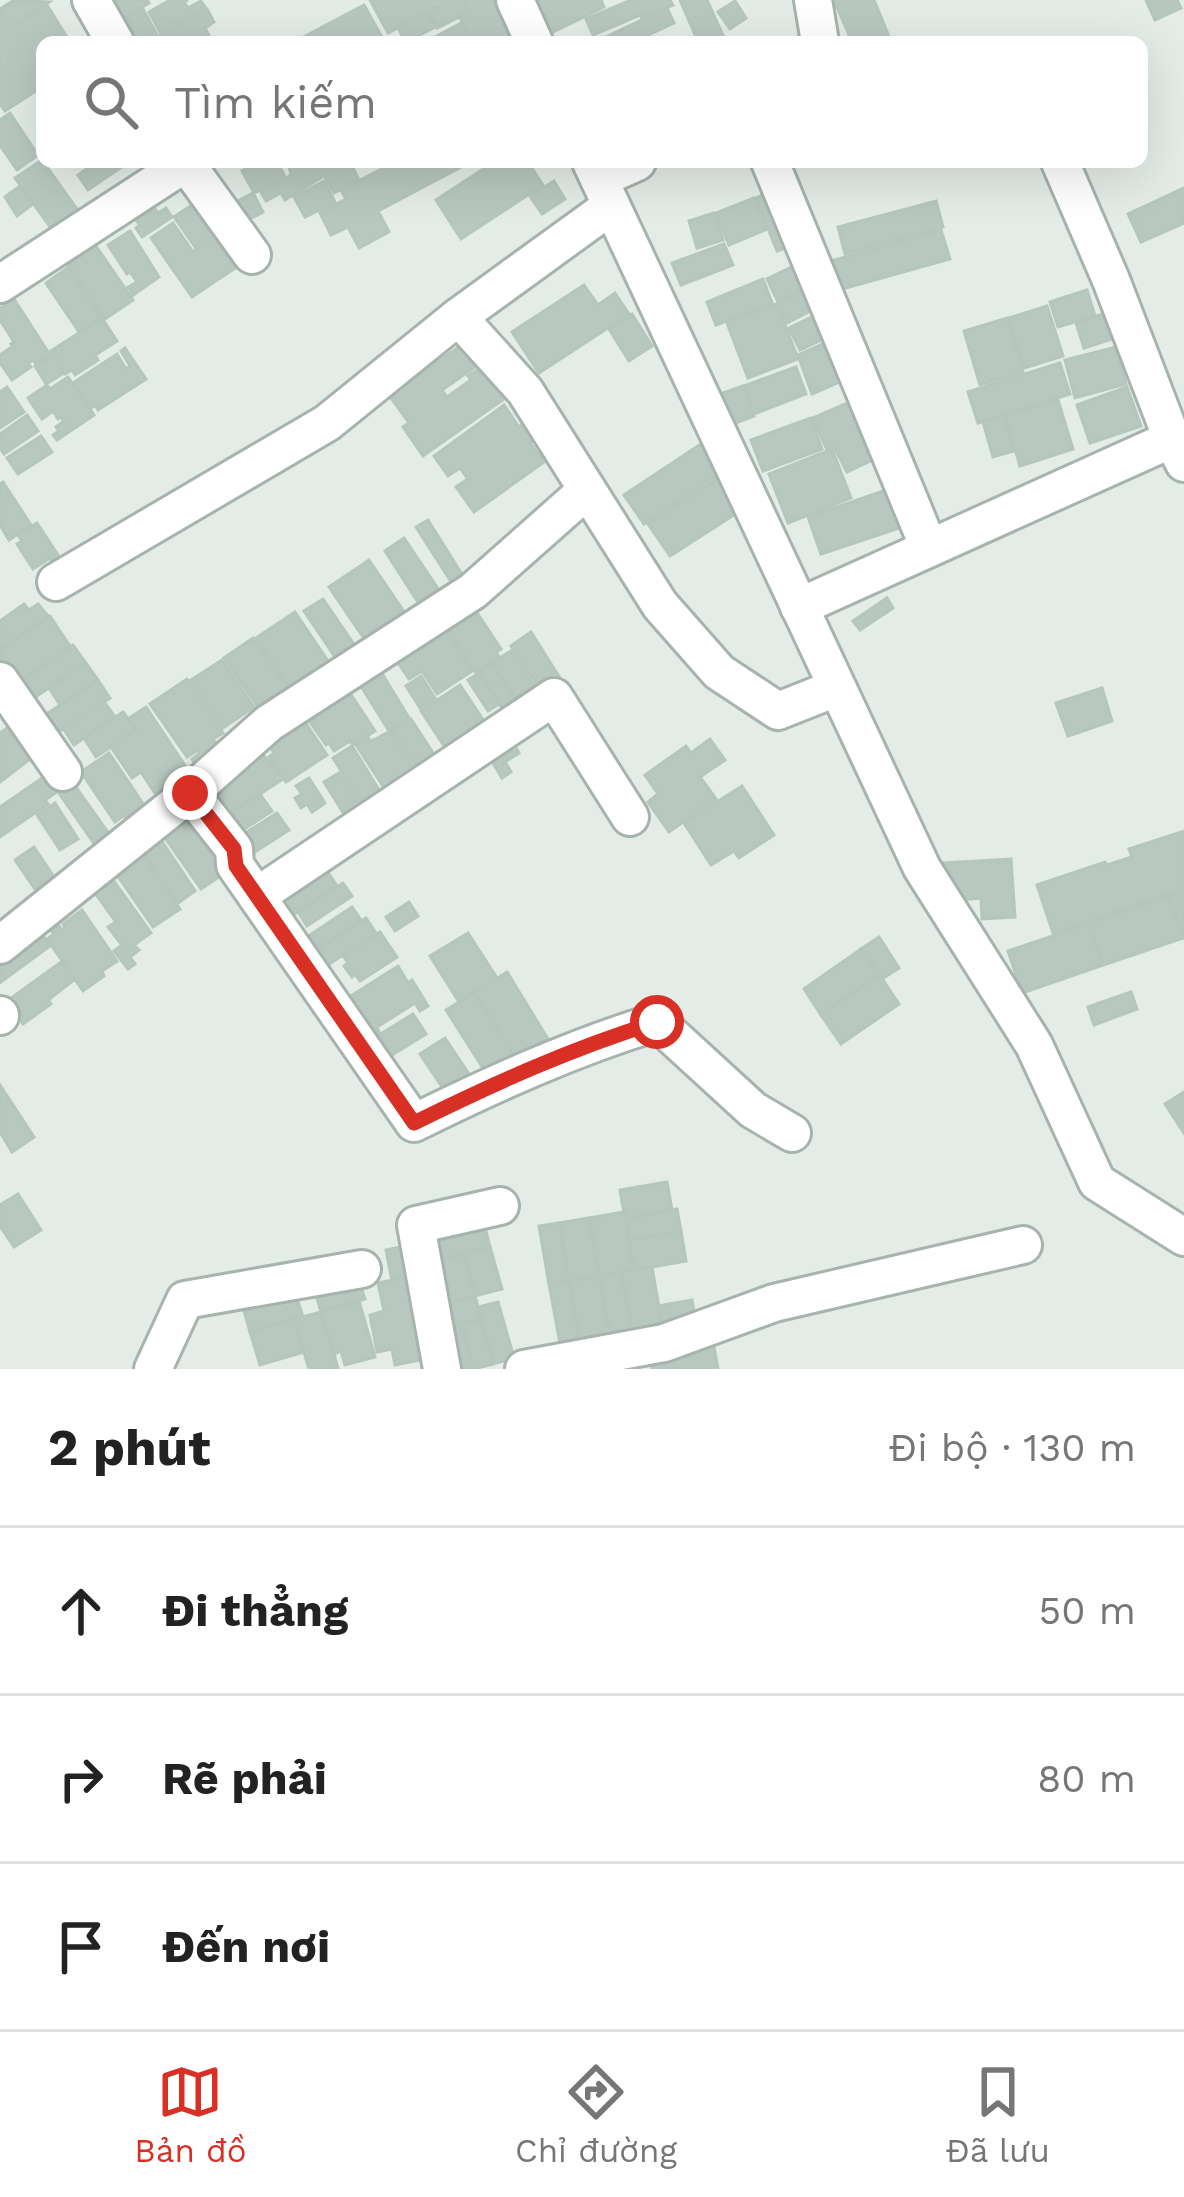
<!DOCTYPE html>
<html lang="vi">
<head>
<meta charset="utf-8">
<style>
  :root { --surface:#fff; --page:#f6f6f6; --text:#222; --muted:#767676; --line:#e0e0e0; --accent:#d93025 }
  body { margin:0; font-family:"Work Sans",sans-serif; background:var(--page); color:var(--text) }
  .stop { position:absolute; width:36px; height:36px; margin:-27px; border:9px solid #d93025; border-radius:50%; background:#fff }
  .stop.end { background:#d93025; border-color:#fff; box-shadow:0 3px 12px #0008 }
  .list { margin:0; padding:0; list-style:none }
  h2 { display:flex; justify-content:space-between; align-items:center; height:156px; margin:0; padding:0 48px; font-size:51px }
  h2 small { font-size:39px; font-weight:400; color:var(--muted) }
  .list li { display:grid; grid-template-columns:78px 1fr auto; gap:36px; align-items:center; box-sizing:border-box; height:168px; padding:0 48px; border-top:3px solid var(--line) }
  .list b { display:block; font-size:45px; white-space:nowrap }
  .list em { font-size:39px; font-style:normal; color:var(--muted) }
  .icon { flex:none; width:66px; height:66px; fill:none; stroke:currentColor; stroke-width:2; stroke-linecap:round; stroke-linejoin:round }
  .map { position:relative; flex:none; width:1184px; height:1369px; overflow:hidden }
  .search { position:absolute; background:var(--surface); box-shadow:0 12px 48px #0002; left:36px; right:36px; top:36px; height:132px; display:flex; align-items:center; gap:30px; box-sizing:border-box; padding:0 42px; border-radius:18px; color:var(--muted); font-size:45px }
  .sheet { height:660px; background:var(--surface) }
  nav { display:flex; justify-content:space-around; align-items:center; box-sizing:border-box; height:168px; border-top:3px solid var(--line); background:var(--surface); font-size:33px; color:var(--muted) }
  nav a { display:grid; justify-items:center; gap:6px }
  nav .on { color:var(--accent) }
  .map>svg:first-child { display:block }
  .building { fill:#b8c7c0; stroke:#b5c6bd; stroke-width:3 }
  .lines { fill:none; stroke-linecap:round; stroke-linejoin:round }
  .minor-casing { stroke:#a6b4ad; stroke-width:42 }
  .minor { stroke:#fff; stroke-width:36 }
  .route { stroke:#d93025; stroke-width:15 }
</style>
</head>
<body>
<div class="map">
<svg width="1184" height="1369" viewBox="0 0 1184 1369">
  <rect width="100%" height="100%" fill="#e3ece7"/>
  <!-- building -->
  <g class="building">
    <polygon points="14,0 49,2 0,33 0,9"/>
    <polygon points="147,0 149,3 123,18 113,1"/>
    <polygon points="170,0 188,0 184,2 188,8 201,1 205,7 160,32 149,12"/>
    <polygon points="370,0 442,0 444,3 388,33"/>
    <polygon points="444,0 462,0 469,12 437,28 428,13 445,3"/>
    <polygon points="463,0 498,0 522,42 473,42 460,18 470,12"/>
    <polygon points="539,0 601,0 604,7 549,34 535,2"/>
    <polygon points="631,0 670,0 673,5 642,18 640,15 593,35 586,19"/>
    <polygon points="680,0 707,0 726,42 686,42 696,37"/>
    <polygon points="834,0 874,0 890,39 883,42 852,42"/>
    <polygon points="1146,0 1177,0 1181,8 1155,20"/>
    <polygon points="735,1 746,18 730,29 718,12"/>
    <polygon points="47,5 70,42 42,42 42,87 5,111 0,104 0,36"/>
    <polygon points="364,5 383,39 378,42 294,42"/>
    <polygon points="667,8 674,23 633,42 595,42"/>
    <polygon points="143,9 161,42 144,42 147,41 143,35 137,38 127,18"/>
    <polygon points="207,9 214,22 205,28 211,39 206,42 161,42 158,36"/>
    <polygon points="427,12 435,27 406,42 398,28"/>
    <polygon points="461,23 472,42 426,42"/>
    <polygon points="10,113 38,155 17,170 0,145 0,120"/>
    <polygon points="42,160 79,212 53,231 15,178"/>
    <polygon points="96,162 129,162 88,190 78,175"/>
    <polygon points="260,162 278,162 285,177 254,193 242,171"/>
    <polygon points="288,162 316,162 324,176 285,200 281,193 266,201 261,192 291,175"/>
    <polygon points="317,162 350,162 359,180 334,193"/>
    <polygon points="395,162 456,162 459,168 378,211 389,232 359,248 348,227 331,235 320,213 346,199 341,190"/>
    <polygon points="494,162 528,162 543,185 461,239 436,200"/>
    <polygon points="324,181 335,202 305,217 294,197"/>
    <polygon points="554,181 565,199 542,214 530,196"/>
    <polygon points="20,186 33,204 17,216 5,197"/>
    <polygon points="778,188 800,242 777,251 756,198"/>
    <polygon points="1184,188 1184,223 1141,242 1128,214"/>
    <polygon points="253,193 263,212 240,224 230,205"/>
    <polygon points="754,198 767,229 729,245 716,213"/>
    <polygon points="936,201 943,227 845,254 838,227"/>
    <polygon points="192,205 212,235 195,247 174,217"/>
    <polygon points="154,208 158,213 166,208 172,217 142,237 136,228 140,225 136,220"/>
    <polygon points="714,213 723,240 697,248 689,221"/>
    <polygon points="173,223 193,252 213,237 235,268 192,297 151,238"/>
    <polygon points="941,230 950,259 839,290 831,261"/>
    <polygon points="130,231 159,277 133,295 128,287 137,282 130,272 127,274 108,245"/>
    <polygon points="724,244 733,265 681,285 672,263"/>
    <polygon points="96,246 133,300 105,319 68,265"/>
    <polygon points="798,264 809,286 778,302 767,279"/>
    <polygon points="67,268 101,317 79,332 46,283"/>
    <polygon points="763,279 772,303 716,325 707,302"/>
    <polygon points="584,285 598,305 615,293 629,314 539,373 512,332"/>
    <polygon points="817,285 826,303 787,323 777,304"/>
    <polygon points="1087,290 1095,316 1058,327 1050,302"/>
    <polygon points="14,299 50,355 36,364 33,360 28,363 31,367 12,380 0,363 0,355 13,346 11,344 14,342 0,320 0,308"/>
    <polygon points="777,304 798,359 748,378 727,323"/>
    <polygon points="1047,306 1063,356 1024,368 1009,318"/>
    <polygon points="826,310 836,333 800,350 789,328"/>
    <polygon points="1106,313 1115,338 1084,348 1076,323"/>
    <polygon points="632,314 652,346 629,361 609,329"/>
    <polygon points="102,318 117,341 95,355 98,360 75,375 72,370 65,374 51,351"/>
    <polygon points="1007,318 1023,372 980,385 964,331"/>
    <polygon points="836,338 853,376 812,394 798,355"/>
    <polygon points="466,342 481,363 442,390 447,397 471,380 468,376 482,367 504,399 423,456 403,427 409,423 389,395"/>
    <polygon points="1116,347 1126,384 1075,398 1065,360"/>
    <polygon points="125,348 146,379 98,410 95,405 90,409 73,383 117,354 126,369 130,366 121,351"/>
    <polygon points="53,355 64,373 46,384 35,366"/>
    <polygon points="1060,363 1070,394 978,423 968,392"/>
    <polygon points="796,367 806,394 754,414 744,386"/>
    <polygon points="68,377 94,415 57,440 53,435 59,431 56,427 64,421 61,417 58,419 53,411 42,419 28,398 47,385 50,389"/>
    <polygon points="743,386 754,416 727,426 715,396"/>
    <polygon points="7,387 24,412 0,428 0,392"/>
    <polygon points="1127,387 1141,426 1090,443 1077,405"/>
    <polygon points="861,397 887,453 847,472 834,447 827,450 813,418"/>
    <polygon points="1058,400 1073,449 1020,466 1005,416"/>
    <polygon points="504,405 519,427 526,422 537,438 530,443 544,462 474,512 456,487 468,479 460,468 448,476 434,456"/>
    <polygon points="27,415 38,431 4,454 0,448 0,434"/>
    <polygon points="1003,416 1014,451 993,457 983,422"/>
    <polygon points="811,418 822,449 763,471 751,440"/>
    <polygon points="41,436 52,452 18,474 7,458"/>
    <polygon points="704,442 723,471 644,524 624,495"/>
    <polygon points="832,449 851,498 788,523 769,474"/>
    <polygon points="718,478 740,511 670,556 648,524"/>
    <polygon points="3,482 31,525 9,540 0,525 0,484"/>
    <polygon points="895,487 908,525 821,554 808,517"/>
    <polygon points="428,520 468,584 457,591 416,527"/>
    <polygon points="37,523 60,558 53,563 50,558 33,569 17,544 22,541 18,535"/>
    <polygon points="404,538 441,593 421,607 385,551"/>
    <polygon points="369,560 411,622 365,640 329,587"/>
    <polygon points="887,598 893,608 860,630 853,621"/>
    <polygon points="323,599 358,650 339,663 304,611"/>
    <polygon points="470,602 501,649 496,652 500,658 476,673 442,621"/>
    <polygon points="24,604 29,610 38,604 48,616 0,650 0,621"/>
    <polygon points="295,612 332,667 293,693 256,638"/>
    <polygon points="50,616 70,646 13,686 0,660 0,651"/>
    <polygon points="440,621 472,671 437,694 422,671 409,679 394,657"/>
    <polygon points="531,632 560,678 541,691 511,646"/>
    <polygon points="253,638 287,688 258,707 224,658"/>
    <polygon points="73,645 85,662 30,701 19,683"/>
    <polygon points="511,651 534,686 515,698 492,663"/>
    <polygon points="222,660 254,707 223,728 191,680"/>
    <polygon points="86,663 98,680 60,705 49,688"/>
    <polygon points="492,663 515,699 502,708 479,672"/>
    <polygon points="380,670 409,718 389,731 359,683"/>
    <polygon points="479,673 499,704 488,711 468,680"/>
    <polygon points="421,676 435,698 420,708 406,686"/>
    <polygon points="187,679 223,733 213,739 222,752 198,768 192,759 200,753 198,750 187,757 150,704"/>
    <polygon points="98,680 110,698 51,737 39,719"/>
    <polygon points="460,685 488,727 448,752 421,711"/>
    <polygon points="346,687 375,731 353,745 350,741 334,751 329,743 326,745 310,722 314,720 306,708"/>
    <polygon points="1102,688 1112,721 1068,736 1056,703"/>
    <polygon points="104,702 115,717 74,745 63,728"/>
    <polygon points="146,707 186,767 168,779 172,784 156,795 141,772 132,778 111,747 136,730 128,719"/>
    <polygon points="123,712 136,730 96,757 84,738"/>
    <polygon points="301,716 327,755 286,782 269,757 274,753 265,739"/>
    <polygon points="411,719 437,759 420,771 393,731"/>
    <polygon points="15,722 38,753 0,782 0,733"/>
    <polygon points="390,731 418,774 388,794 356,745 368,737 370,741 376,739"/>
    <polygon points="710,739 725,760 700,777 716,799 669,832 648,802 658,794 645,775 686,746 691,753"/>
    <polygon points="511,740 519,753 505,762 511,772 502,778 489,756"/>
    <polygon points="352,746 384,798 366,810 333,758"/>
    <polygon points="257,747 283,779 220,820 209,804 218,799 206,781"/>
    <polygon points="109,753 146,808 127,821 124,815 115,822 81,772"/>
    <polygon points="339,773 364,812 349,822 324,782"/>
    <polygon points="48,774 60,790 45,800 48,804 0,837 0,807"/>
    <polygon points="309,778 325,803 312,812 307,804 301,808 295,798 302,794 296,786"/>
    <polygon points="73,783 110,835 95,845 59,793"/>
    <polygon points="742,786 774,835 739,858 734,851 711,865 684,823"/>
    <polygon points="260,794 272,811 235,835 224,818"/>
    <polygon points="55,803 78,839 60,850 37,815"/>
    <polygon points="188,804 232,868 201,889 166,839 174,833 165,819"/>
    <polygon points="277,813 289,830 250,855 239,837"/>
    <polygon points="155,831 195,891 177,904 136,844"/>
    <polygon points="1184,831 1184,889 1053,933 1037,885 1105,862 1107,865 1132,857 1129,849"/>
    <polygon points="34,847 56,880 37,892 15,860"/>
    <polygon points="140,851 180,909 153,927 117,875 130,866 126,861"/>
    <polygon points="1011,859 1015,917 982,919 981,898 947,901 944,863"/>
    <polygon points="326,869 337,886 284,921 272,904"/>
    <polygon points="111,877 151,933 134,945 139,950 130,957 135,964 128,969 114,951 122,945 108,927 116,922 93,890"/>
    <polygon points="343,883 352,896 307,926 298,912"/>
    <polygon points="1184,891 1184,938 1183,938 1169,896"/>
    <polygon points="1169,896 1183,938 1103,965 1088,924"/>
    <polygon points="409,902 418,916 395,931 386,917"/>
    <polygon points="352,907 361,920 312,952 304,939"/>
    <polygon points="82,910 117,961 102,971 104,976 83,991 47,939 54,934 48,926 55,921 62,930 65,928 63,924"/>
    <polygon points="366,918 376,933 328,965 318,950"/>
    <polygon points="1088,924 1103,965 1022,993 1008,951"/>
    <polygon points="37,927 50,946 1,982 0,954"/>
    <polygon points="380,932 397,957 360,981 355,974 352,977 344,966 348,963 343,956"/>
    <polygon points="468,933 497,978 459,1002 430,956"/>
    <polygon points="879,937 899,968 882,979 861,949"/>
    <polygon points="861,949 879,974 821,1015 804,989"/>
    <polygon points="61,962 74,980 48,1000 51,1004 23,1024 7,1001"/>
    <polygon points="398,966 408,983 412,980 428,1006 420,1011 415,1003 377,1027 379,1032 364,1042 346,999"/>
    <polygon points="507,972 548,1039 516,1059 474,993"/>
    <polygon points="879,974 899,1004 841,1044 821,1015"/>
    <polygon points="1131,992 1137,1009 1094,1025 1088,1007"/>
    <polygon points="474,993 516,1059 488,1076 446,1010"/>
    <polygon points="413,1014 426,1034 379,1063 366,1043"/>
    <polygon points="445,1038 475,1083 450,1099 420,1054"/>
    <polygon points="0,1085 34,1137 12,1152 0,1132"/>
    <polygon points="1184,1092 1184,1133 1165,1104"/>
    <polygon points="667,1182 672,1210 625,1219 620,1190"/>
    <polygon points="18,1194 41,1230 14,1247 0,1226 0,1205"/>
    <polygon points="677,1209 681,1231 629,1240 625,1219"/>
    <polygon points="624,1212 634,1270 599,1276 589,1218"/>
    <polygon points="589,1218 599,1276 569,1281 559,1223"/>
    <polygon points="483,1219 490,1247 431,1262 423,1234"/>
    <polygon points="559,1223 569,1281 549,1284 539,1226"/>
    <polygon points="681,1231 686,1261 634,1270 629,1240"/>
    <polygon points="412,1245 418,1275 392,1281 386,1250"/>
    <polygon points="490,1247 502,1289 475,1296 464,1254"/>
    <polygon points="464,1254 475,1296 443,1305 431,1262"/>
    <polygon points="652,1267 663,1331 633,1336 621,1272"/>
    <polygon points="621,1272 633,1336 611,1340 599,1276"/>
    <polygon points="418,1275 435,1357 395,1365 392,1349 377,1352 370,1315 384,1311 378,1283"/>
    <polygon points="599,1276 611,1340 581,1345 569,1281"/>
    <polygon points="358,1279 365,1299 321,1312 315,1291"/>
    <polygon points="569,1281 581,1345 561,1349 549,1284"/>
    <polygon points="296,1296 303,1317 250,1332 244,1311"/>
    <polygon points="475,1296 481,1319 448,1327 443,1305"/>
    <polygon points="692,1300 696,1325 663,1331 658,1306"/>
    <polygon points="359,1301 375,1357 345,1365 341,1351 334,1354 321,1312"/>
    <polygon points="498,1302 514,1358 493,1364 478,1307"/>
    <polygon points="321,1312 334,1354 338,1369 309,1369 294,1319"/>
    <polygon points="294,1319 304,1352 260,1365 250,1332"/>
    <polygon points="481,1319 493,1364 474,1369 462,1324"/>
    <polygon points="462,1324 474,1369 449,1369 439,1330"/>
    <polygon points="713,1341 718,1369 652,1369 649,1352"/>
  </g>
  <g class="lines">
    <defs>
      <g id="minor">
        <polyline points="91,0 115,42"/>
        <polyline points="515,0 534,42"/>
        <polyline points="813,0 820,42"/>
        <polyline points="185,162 252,255"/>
        <polyline points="591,162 922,868 1034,1045 1097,1182 1184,1237"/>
        <polyline points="770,162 929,548"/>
        <polyline points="1060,162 1111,280 1172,439 1184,463"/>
        <polyline points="599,179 637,162"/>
        <polyline points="0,284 186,163"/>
        <polyline points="458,317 525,391 660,605 719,672 778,711 836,688"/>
        <polyline points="56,582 327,423 458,317 611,206"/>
        <polyline points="799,607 1172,439"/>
        <polyline points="0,681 63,772"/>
        <path d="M190,793L234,849L235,865L414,1123C493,1084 572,1048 657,1022L753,1110L792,1133"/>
        <polyline points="257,896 554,697 630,817"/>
        <polyline points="0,945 190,793 269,723 473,591 587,490"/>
        <polyline points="0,1015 0,1016"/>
        <polyline points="153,1369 185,1300 362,1269"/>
        <polyline points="442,1369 416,1225 500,1206"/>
        <polyline points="524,1369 664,1343 774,1303 1023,1245"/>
      </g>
    </defs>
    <!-- minor casing -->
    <use href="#minor" class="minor-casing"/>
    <!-- minor -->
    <use href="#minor" class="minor"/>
  </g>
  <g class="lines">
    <!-- route -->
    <path class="route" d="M190,793L234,849L236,866L414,1123C493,1084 572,1048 657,1022"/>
  </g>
</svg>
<div class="stop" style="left:657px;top:1022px"></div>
<div class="stop end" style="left:190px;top:793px"></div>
<div class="search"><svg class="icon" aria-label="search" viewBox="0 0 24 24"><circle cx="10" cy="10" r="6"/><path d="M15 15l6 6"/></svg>Tìm kiếm</div>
</div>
<section class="sheet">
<h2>2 phút<small>Đi bộ · 130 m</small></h2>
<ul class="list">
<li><svg class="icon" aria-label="ahead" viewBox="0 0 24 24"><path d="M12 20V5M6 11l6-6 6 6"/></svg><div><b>Đi thẳng</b></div><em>50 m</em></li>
<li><svg class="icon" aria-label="right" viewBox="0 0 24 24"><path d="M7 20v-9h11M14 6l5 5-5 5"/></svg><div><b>Rẽ phải</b></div><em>80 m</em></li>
<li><svg class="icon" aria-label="arrive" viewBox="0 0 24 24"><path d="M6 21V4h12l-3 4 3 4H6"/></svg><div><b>Đến nơi</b></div></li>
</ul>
</section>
<nav>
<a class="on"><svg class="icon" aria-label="map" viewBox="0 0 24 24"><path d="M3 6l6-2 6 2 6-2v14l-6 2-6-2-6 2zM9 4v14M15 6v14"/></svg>Bản đồ</a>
<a><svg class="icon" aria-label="directions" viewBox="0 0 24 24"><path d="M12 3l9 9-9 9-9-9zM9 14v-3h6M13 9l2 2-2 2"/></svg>Chỉ đường</a>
<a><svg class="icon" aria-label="saved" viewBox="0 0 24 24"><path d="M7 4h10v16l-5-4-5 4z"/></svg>Đã lưu</a>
</nav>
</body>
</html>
